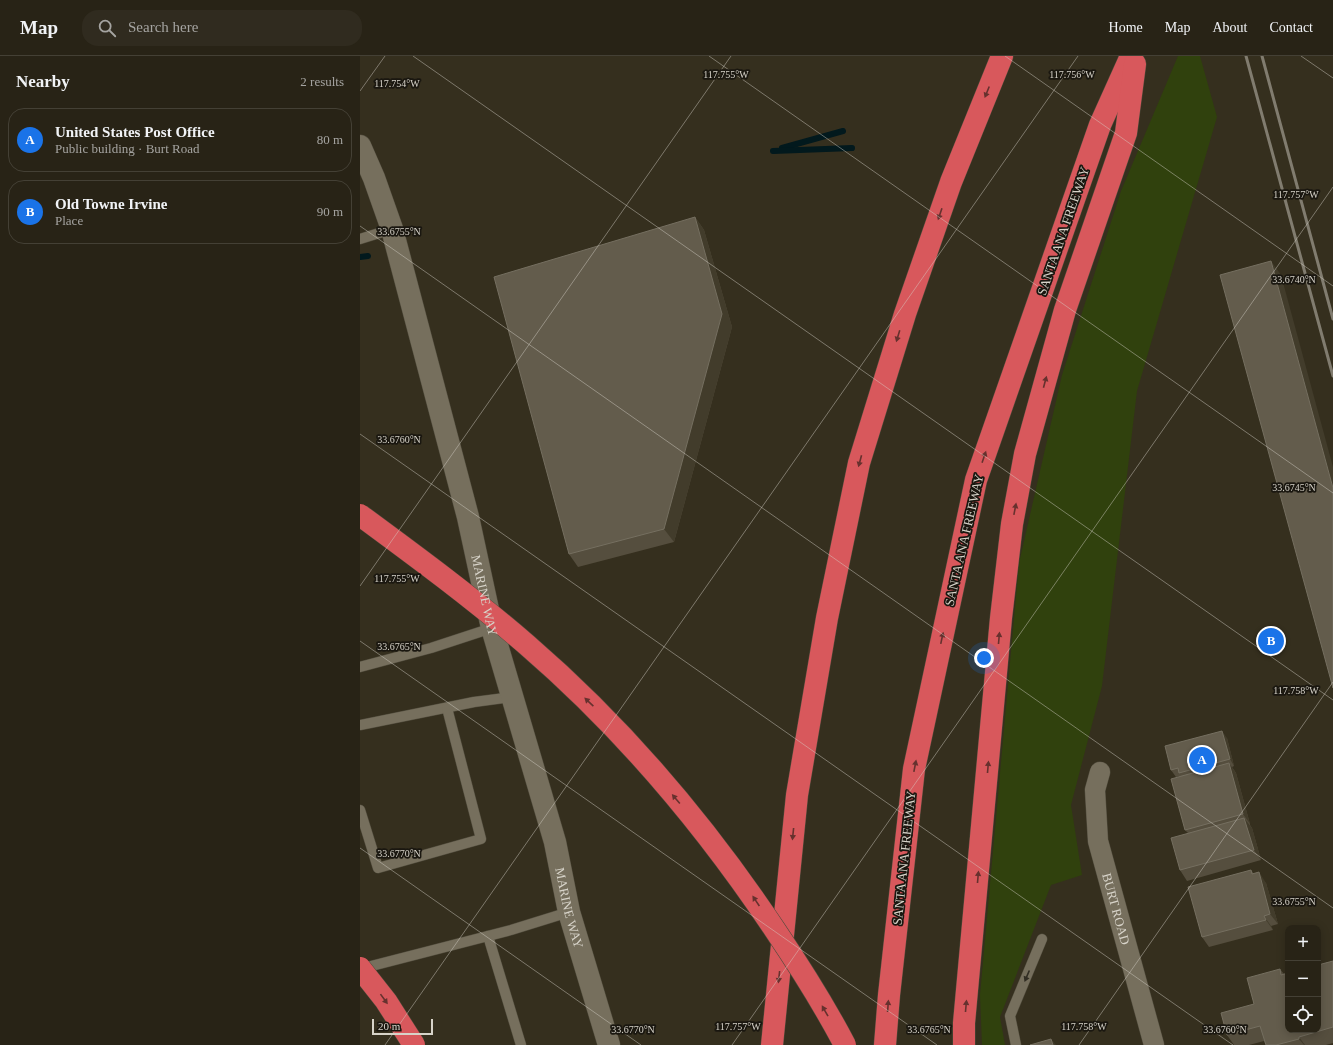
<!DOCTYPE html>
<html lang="en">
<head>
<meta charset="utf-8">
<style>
  :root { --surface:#282316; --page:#302b1f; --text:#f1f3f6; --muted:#a5a4a1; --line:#444035; --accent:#1a73e8 }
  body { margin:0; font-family:"Times New Roman",serif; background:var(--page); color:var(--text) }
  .controls { position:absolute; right:12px; bottom:12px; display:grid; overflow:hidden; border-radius:8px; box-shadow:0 2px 10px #0003 }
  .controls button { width:36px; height:36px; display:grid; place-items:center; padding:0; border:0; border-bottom:1px solid var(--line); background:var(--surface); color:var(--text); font:20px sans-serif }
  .scale { position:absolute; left:12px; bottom:10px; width:61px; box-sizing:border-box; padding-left:4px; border:2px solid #d7d3c9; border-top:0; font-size:11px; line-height:14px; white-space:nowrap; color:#d7d3c9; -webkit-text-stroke:3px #1a1710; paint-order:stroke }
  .you { position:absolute; left:624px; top:602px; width:14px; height:14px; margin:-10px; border:3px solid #fff; border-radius:50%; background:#1a73e8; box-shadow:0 0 0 6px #1a73e833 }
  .badge { display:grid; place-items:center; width:26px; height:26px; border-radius:50%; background:var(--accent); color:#fff; font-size:13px; font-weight:700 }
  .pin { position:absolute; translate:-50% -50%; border:2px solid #fff; box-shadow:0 1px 4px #0006 }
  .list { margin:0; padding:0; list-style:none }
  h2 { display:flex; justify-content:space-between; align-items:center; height:52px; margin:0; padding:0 16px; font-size:17px }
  h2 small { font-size:13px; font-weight:400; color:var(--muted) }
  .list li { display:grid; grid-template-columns:26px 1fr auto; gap:12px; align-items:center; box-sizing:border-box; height:64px; margin:0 8px 8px; padding:0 8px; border:1px solid var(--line); border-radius:16px }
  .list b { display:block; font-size:15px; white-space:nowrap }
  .list p { margin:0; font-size:13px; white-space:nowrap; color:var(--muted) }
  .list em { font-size:13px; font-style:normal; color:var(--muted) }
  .icon { flex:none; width:22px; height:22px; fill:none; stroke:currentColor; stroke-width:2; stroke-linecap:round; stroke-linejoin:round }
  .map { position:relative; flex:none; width:973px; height:989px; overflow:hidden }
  header { display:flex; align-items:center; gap:24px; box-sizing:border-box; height:56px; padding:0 20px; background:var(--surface); border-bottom:1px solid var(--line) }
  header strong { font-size:19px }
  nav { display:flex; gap:22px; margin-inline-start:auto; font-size:14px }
  .search { width:280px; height:36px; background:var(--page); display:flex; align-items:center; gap:10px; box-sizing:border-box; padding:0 14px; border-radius:16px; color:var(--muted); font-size:15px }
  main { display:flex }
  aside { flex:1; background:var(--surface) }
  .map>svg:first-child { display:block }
  .green { fill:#30410d }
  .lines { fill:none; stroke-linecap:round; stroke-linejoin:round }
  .stream { stroke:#02191d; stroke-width:6 }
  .service-casing { stroke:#514c3d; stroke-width:11 }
  .minor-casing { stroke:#514c3d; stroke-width:21 }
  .secondary-casing { stroke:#514c3d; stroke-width:23 }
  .motorway-casing { stroke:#514c3d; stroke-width:23 }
  .service { stroke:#766f5d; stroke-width:10 }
  .minor { stroke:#766f5d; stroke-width:20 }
  .secondary { stroke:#766f5d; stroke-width:22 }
  .motorway { stroke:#d8585c; stroke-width:22 }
  .rail { stroke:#817c6f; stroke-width:3 }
  .motorway-bridge-casing { stroke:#514c3d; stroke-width:23; stroke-linecap:butt }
  .motorway-bridge { stroke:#d8585c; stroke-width:22 }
  .wall { fill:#554e3e }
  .shaded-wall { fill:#423c2b }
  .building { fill:#635c4c; stroke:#756f60 }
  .oneway { fill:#66312e }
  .oneway2 { fill:#312d23 }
  .ticks { fill:none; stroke:#d7d3c9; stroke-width:1; stroke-opacity:0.45 }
  .labels { text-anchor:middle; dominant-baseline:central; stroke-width:3.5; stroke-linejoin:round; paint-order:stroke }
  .street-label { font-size:13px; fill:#d7d3c9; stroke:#1a1710 }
  .ticks-label { font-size:10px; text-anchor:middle; fill:#d7d3c9; stroke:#1a1710; stroke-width:3.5; stroke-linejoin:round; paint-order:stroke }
</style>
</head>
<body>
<header>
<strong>Map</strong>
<div class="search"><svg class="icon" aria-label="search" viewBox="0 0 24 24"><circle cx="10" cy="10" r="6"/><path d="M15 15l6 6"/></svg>Search here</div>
<nav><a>Home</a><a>Map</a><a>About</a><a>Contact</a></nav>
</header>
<main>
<aside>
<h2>Nearby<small>2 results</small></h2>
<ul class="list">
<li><span class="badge">A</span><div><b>United States Post Office</b><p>Public building · Burt Road</p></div><em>80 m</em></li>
<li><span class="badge">B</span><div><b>Old Towne Irvine</b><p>Place</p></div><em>90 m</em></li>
</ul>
</aside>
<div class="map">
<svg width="973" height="989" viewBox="0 0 973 989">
  <rect width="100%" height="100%" fill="#352f1e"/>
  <!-- green -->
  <polygon class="green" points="818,0 840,0 857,61 777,335 742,630 711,749 722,819 691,829 640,961 645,989 622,989 620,939 659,507 702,319 761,135"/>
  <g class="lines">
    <!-- stream -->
    <g class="stream">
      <polyline points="422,92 483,75"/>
      <polyline points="413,95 492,92"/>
      <polyline points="0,201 8,200"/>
    </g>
    <defs>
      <g id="service">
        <polyline points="0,183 32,173"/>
        <polyline points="0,611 71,592 132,572"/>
        <polyline points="0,669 114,646 152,641"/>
        <polyline points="0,754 18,812 121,783 87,652"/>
        <polyline points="128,880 161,989"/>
        <polyline points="0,913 151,874 209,856"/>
        <polyline points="656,989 650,960 682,883"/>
      </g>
      <g id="minor">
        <path id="s1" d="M740,716L735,734L738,785L794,989"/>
      </g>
      <g id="secondary">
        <path id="s2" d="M0,90L14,122L32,173L108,461L132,572L195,786L209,856L249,989"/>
      </g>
      <g id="motorway">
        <polyline points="412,989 437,739 467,562 499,407 545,258 591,126 642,0"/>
        <polyline points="525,989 529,939 554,713 616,424 740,69 771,0"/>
        <polyline points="604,989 604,967 641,562 652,468 665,398 705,254 766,77 775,8"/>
      </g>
    </defs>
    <!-- service casing -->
    <use href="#service" class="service-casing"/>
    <!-- minor casing -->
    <use href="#minor" class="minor-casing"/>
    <!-- secondary casing -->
    <use href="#secondary" class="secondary-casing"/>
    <!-- motorway casing -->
    <use href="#motorway" class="motorway-casing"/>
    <!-- service -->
    <use href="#service" class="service"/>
    <!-- minor -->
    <use href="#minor" class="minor"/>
    <!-- secondary -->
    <use href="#secondary" class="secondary"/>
    <!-- motorway -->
    <use href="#motorway" class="motorway"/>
    <!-- rail -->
    <g class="rail">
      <polyline points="886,0 973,320"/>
      <polyline points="902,0 973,263"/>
    </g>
    <defs>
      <g id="motorway-bridge">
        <path d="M0,459C57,501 114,543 167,589C262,671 345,769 415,874C440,911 464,949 485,989"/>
        <polyline points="0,912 26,945 54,989"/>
      </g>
    </defs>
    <!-- motorway-bridge casing -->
    <use href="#motorway-bridge" class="motorway-bridge-casing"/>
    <!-- motorway-bridge -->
    <use href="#motorway-bridge" class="motorway-bridge"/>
  </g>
  <!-- wall -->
  <g class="wall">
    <polygon points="335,161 344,174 372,271 314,486 218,511 209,498"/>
    <polygon points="867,682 874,710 872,711 876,717 890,768 890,769 892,772 901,804 827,825 820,814 828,777 825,774 821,720 816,721 811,714"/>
    <polygon points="891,814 894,818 906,827 918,868 911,870 913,874 849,891 842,881"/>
    <polygon points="973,905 973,987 966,989 906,989 904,985 889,989 874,989 867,979 894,948 920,913 924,918"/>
  </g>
  <!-- shaded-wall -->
  <g class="shaded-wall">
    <polygon points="335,161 344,174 372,271 314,486 304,473"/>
    <polygon points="911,205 921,219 973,411 973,432"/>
    <polygon points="862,675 867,682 874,710 870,703"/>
    <polygon points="869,707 876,717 890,768 883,758"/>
    <polygon points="884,762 892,772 901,804 894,794"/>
    <polygon points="899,816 906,827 918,868 910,858"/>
    <polygon points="904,860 911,870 913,874 906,864"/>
    <polygon points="939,981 945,989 944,989 939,983"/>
    <polygon points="691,983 696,989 693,989"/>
  </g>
  <!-- building -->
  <g class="building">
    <polygon points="335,161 362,258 304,473 209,498 134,221"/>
    <polygon points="911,205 973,432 973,632 860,219"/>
    <polygon points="862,675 870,703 819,717 818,712 811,714 805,690"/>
    <polygon points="869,707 883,758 825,774 811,723"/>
    <polygon points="884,762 894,794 820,814 811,782"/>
    <polygon points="891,814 892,818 899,816 910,858 904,860 906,864 842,881 828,831"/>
    <polygon points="973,905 973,971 939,981 939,983 916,989 906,989 900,970 867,979 861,957 894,948 887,922 920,913 921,919 928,917 928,974 958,974 958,909"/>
    <polygon points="691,983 693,989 670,989"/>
  </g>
  <!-- one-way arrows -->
  <defs><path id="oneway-solid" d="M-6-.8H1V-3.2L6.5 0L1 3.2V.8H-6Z"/></defs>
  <g class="oneway">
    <use href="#oneway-solid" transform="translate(627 36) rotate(112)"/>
    <use href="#oneway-solid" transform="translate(580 158) rotate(109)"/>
    <use href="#oneway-solid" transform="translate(538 280) rotate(107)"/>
    <use href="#oneway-solid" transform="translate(685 326) rotate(-75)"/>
    <use href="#oneway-solid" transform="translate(624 401) rotate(-71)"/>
    <use href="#oneway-solid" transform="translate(500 405) rotate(105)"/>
    <use href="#oneway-solid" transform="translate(655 453) rotate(-79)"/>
    <use href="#oneway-solid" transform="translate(582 582) rotate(-78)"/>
    <use href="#oneway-solid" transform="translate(639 582) rotate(-85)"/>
    <use href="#oneway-solid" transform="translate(229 646) rotate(-137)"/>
    <use href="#oneway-solid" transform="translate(555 710) rotate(-79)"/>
    <use href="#oneway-solid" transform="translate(628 711) rotate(-85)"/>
    <use href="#oneway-solid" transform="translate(316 743) rotate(-130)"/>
    <use href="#oneway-solid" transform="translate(433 778) rotate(96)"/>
    <use href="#oneway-solid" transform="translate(618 821) rotate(-85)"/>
    <use href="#oneway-solid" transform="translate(396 845) rotate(-124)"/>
    <use href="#oneway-solid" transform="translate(419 921) rotate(96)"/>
    <use href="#oneway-solid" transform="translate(24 943) rotate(54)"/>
    <use href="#oneway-solid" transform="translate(528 950) rotate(-86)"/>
    <use href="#oneway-solid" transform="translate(606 950) rotate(-85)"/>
    <use href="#oneway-solid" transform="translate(465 955) rotate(-120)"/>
  </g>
  <use class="oneway2" href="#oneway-solid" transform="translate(667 920) rotate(113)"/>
  <!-- ticks -->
  <path class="ticks" d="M53,0L973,644M349,0L973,437M645,0L973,230M941,0L973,22M0,35L25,0M0,170L973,852M0,378L873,989M0,530L371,0M0,585L577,989M0,792L281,989M25,989L718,0M372,989L973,131M719,989L973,626"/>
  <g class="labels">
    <!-- street labels -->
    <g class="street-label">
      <text transform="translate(703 175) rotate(-71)">SANTA ANA FREEWAY</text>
      <text transform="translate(604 484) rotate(-77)">SANTA ANA FREEWAY</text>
      <text stroke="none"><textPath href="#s2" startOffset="467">MARINE WAY</textPath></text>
      <text transform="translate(544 802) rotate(-84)">SANTA ANA FREEWAY</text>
      <text stroke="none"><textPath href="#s2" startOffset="791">MARINE WAY</textPath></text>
      <text stroke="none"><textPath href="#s1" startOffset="140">BURT ROAD</textPath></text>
    </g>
  </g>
  <g class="ticks-label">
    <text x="366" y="22">117.755°W</text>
    <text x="712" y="22">117.756°W</text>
    <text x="37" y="31">117.754°W</text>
    <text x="936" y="142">117.757°W</text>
    <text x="39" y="179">33.6755°N</text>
    <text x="934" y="227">33.6740°N</text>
    <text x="39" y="387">33.6760°N</text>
    <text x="934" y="435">33.6745°N</text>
    <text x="37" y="526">117.755°W</text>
    <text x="39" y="594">33.6765°N</text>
    <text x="936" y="638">117.758°W</text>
    <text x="39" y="801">33.6770°N</text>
    <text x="934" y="849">33.6755°N</text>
    <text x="378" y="974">117.757°W</text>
    <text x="724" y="974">117.758°W</text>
    <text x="273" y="977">33.6770°N</text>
    <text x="569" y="977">33.6765°N</text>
    <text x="865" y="977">33.6760°N</text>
  </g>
</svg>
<div class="controls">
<button>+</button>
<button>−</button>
<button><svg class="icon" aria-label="locate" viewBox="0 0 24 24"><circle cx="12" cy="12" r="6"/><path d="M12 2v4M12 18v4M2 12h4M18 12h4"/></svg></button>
</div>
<div class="scale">20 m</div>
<div class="you"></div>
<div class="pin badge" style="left:842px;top:704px">A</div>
<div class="pin badge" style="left:911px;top:585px">B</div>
</div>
</main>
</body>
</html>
